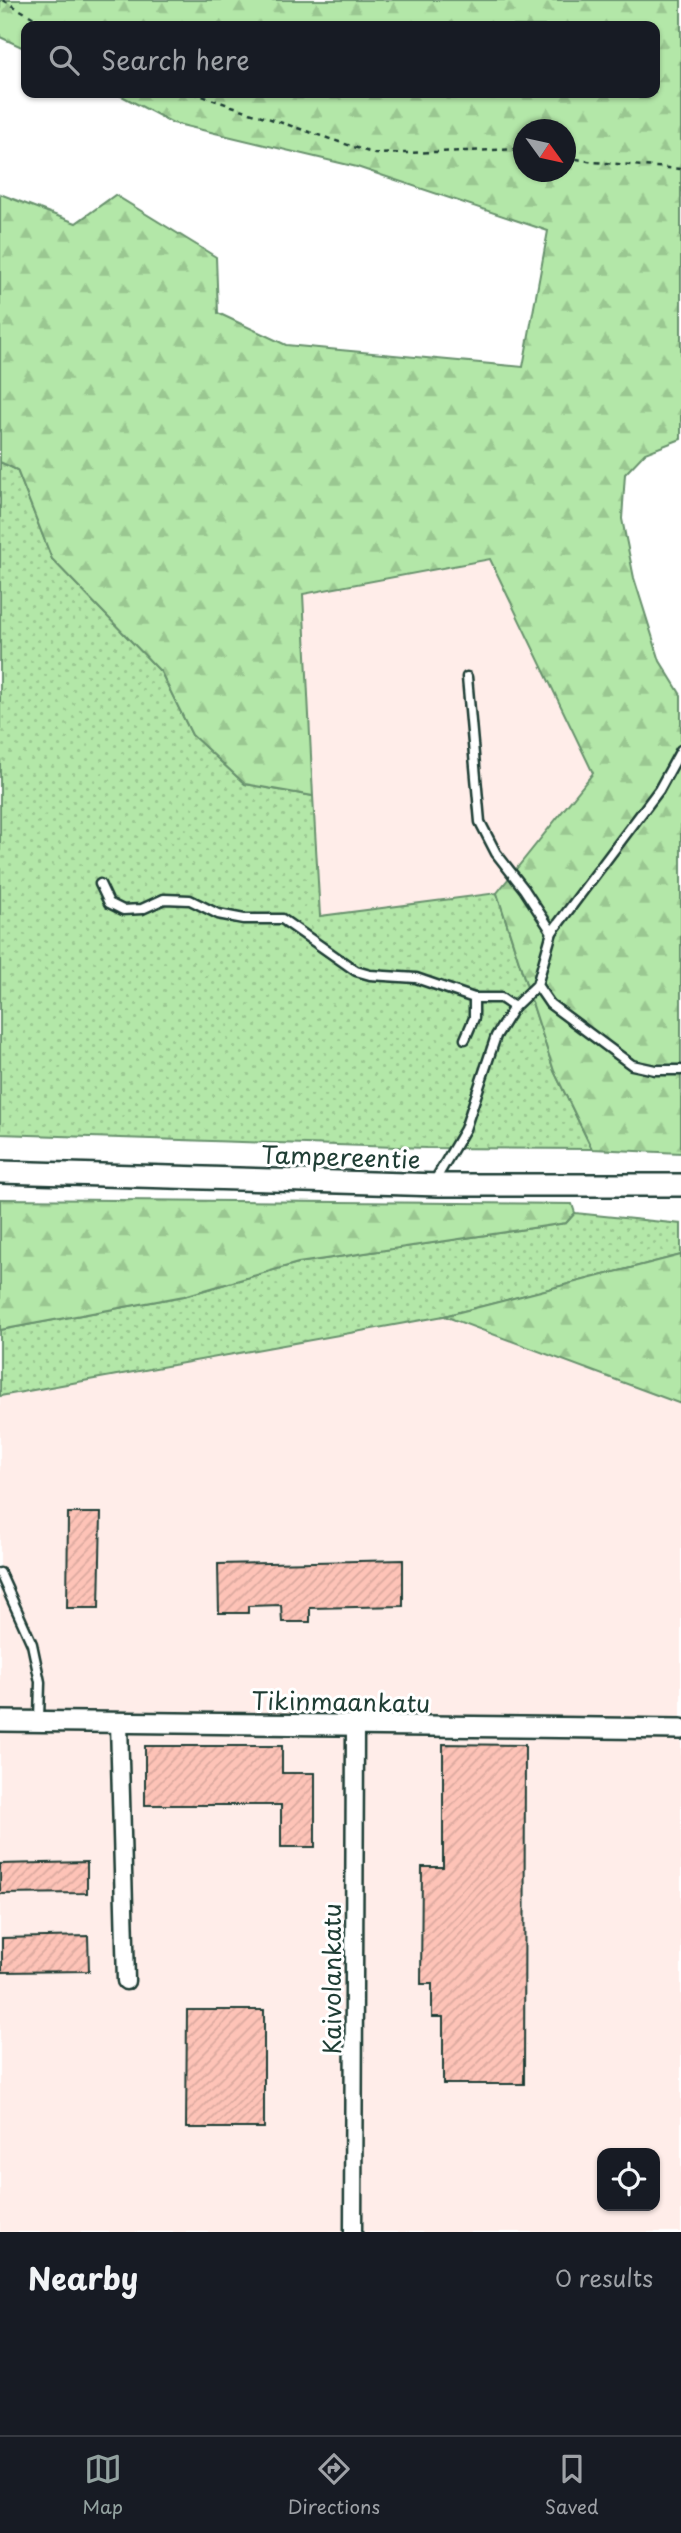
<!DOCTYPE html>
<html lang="en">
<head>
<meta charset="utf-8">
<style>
  :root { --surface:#171b24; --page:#242831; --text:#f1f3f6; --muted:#9ea1a6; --line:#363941; --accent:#92a19f }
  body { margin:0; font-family:"Playpen Sans",sans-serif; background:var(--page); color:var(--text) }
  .controls { position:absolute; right:21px; bottom:21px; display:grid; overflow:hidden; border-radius:14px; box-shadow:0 2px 5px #0004 }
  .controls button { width:63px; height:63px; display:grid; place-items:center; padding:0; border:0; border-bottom:2px solid var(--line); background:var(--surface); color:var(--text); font:35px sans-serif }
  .compass { position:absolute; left:513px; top:119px; width:63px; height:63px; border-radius:50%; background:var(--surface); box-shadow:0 2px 5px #0004; rotate:123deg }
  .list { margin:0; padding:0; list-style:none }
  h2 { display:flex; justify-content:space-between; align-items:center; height:91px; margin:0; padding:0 28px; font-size:30px }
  h2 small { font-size:23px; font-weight:400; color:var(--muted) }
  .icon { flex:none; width:38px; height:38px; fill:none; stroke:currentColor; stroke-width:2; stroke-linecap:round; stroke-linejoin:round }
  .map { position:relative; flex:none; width:681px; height:2232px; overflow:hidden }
  .search { position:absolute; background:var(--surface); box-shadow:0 2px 5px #0004; left:21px; right:21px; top:21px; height:77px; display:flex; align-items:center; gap:18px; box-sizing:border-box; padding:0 24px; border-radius:14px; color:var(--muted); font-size:26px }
  .sheet { height:203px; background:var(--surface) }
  nav { display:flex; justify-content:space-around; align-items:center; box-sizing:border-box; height:98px; border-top:2px solid var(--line); background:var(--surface); font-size:19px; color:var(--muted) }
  nav a { display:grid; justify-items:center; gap:4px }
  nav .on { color:var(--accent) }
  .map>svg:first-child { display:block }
  .built { fill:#ffede9; fill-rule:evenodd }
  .grass { fill:url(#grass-dots); stroke:#69926e; stroke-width:2 }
  .forest { fill:url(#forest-firs); stroke:#69926e; stroke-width:2; fill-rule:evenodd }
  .building { fill:url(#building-hatch); stroke:#1f3d34; stroke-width:2 }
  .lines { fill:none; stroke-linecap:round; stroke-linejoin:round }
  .service-casing { stroke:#1f3d34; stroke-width:13 }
  .minor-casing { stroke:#1f3d34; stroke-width:21 }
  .tertiary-casing { stroke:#1f3d34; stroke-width:24 }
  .secondary-casing { stroke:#1f3d34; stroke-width:26 }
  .path { stroke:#1f3d34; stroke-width:2.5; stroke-dasharray:5 5; stroke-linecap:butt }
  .service { stroke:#fff; stroke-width:8 }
  .minor { stroke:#fff; stroke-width:16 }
  .tertiary { stroke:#fff; stroke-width:19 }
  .secondary { stroke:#fff; stroke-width:21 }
  .labels { text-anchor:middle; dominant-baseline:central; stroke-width:6; stroke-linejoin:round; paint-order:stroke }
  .street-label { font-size:24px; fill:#1f3d34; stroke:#fff }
</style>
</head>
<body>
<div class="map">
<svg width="681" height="2232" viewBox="0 0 681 2232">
  <defs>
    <pattern id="grass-dots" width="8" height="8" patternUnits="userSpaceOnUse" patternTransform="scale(1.75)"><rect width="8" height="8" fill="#b3e7a8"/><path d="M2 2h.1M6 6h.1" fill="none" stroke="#9ac791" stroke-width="1.8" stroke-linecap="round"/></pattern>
    <pattern id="forest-firs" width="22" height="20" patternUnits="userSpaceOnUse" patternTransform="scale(1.75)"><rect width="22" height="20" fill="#b3e7a8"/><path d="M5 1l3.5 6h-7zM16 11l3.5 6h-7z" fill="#9ac791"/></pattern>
    <pattern id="building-hatch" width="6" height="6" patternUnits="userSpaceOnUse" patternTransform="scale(1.75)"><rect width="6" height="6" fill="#fec3b7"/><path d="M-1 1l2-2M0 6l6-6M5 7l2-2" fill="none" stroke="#d9a89e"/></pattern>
  </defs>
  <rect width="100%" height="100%" fill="#fff"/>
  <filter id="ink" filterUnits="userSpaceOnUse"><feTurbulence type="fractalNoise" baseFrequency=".0143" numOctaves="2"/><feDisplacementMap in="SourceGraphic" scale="14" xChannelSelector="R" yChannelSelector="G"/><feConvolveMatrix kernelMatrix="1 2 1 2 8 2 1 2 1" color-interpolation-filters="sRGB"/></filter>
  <g filter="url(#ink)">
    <!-- built -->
    <g class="built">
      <polygon points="490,559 593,773 497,893 320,917 303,594"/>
      <path d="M444,1316L681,1404V2232H0V1396ZM602,2153H655V2206H602Z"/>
    </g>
    <!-- grass -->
    <g class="grass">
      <polygon points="0,462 17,470 52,559 161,672 192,735 245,784 313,796 320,916 497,893 554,1071 592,1149 426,1148 0,1134"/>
      <polygon points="575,1213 681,1224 681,1255 444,1316 0,1396 0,1330 184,1296 298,1263 566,1223"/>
    </g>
    <!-- forest -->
    <g class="forest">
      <path d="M0,0H681V439L645,453L625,474L622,519L634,578L660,661L681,695V1153L592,1149L554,1071L497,893L593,773L490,559L303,594L313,796L245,784L192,735L161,672L52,559L17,470L0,462V194L76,223L115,195L216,257L218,313L286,345L523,367L548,231L357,167L173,123L116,93H655V26H26V49L0,37ZM524,130H566V172H524Z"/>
      <polygon points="0,1199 572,1204 575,1213 566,1223 298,1263 184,1296 0,1330"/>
      <polygon points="681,1255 681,1404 444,1316"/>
    </g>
    <!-- building -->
    <g class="building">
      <polygon points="68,1513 101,1513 99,1608 67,1608"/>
      <polygon points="403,1560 403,1606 310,1608 310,1622 282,1622 281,1605 248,1606 248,1613 219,1613 218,1564"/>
      <polygon points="443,1744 525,1745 524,2084 443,2084 443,2017 432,2017 432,1984 421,1984 422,1867 443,1867"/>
      <polygon points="145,1746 282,1746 282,1773 315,1773 315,1847 281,1847 281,1805 145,1805"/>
      <polygon points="87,1862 87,1893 0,1894 0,1864"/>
      <polygon points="88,1936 89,1971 2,1972 2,1938"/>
      <polygon points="187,2010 264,2010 264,2128 186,2128"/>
    </g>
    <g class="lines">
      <defs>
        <g id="service">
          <polyline points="467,677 480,822 496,853 524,889 552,932"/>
          <polyline points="100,884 109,903 123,910 142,909 164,899 190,900 218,914 244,919 282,919 356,971 370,975 416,978 474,998 501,998 514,1007"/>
          <polyline points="537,985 550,1004 632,1065 655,1070 681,1070"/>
          <polyline points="465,1039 474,1018 474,998"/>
          <polyline points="434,1182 465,1129 496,1036 514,1007 537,985 552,932 659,790 681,750"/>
          <polyline points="0,1573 32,1644 40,1682 39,1720"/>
        </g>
        <g id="minor">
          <polyline points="119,1723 126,1981"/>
          <polyline points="353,2232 355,1726"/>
        </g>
        <polyline id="tertiary" points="0,1721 681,1729"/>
        <polyline id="secondary" points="0,1172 439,1185 681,1185"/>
      </defs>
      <!-- service casing -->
      <use href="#service" class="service-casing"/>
      <!-- minor casing -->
      <use href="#minor" class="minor-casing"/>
      <!-- tertiary casing -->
      <use href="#tertiary" class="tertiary-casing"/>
      <!-- secondary casing -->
      <use href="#secondary" class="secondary-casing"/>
      <!-- path -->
      <g class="path">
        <polyline points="3,0 48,26"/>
        <polyline points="193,93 375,154 524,149"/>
        <polyline points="566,157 593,162 681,169"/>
      </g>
      <!-- service -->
      <use href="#service" class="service"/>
      <!-- minor -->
      <use href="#minor" class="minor"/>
      <!-- tertiary -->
      <use href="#tertiary" class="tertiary"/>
      <!-- secondary -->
      <use href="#secondary" class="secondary"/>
    </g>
  </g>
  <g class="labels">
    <!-- street labels -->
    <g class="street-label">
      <text transform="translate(341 1156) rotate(2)">Tampereentie</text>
      <text transform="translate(341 1701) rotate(1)">Tikinmaankatu</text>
      <text transform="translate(331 1979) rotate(-90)">Kaivolankatu</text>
    </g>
  </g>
</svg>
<div class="controls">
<button><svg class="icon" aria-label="locate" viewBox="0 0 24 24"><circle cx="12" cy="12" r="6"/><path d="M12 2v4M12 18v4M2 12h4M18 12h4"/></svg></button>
</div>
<svg class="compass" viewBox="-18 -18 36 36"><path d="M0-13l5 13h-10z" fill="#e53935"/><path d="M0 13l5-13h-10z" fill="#9ea1a6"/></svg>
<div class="search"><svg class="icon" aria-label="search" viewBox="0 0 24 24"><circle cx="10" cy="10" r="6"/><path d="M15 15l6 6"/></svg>Search here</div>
</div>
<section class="sheet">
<h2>Nearby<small>0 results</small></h2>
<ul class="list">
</ul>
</section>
<nav>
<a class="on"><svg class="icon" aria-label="map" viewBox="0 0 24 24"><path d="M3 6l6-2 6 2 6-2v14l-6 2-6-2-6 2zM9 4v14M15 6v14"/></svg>Map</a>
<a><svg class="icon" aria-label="directions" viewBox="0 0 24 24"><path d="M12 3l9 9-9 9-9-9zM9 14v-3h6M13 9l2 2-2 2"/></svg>Directions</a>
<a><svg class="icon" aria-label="saved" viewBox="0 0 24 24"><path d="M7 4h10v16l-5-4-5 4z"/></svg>Saved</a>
</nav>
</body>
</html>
